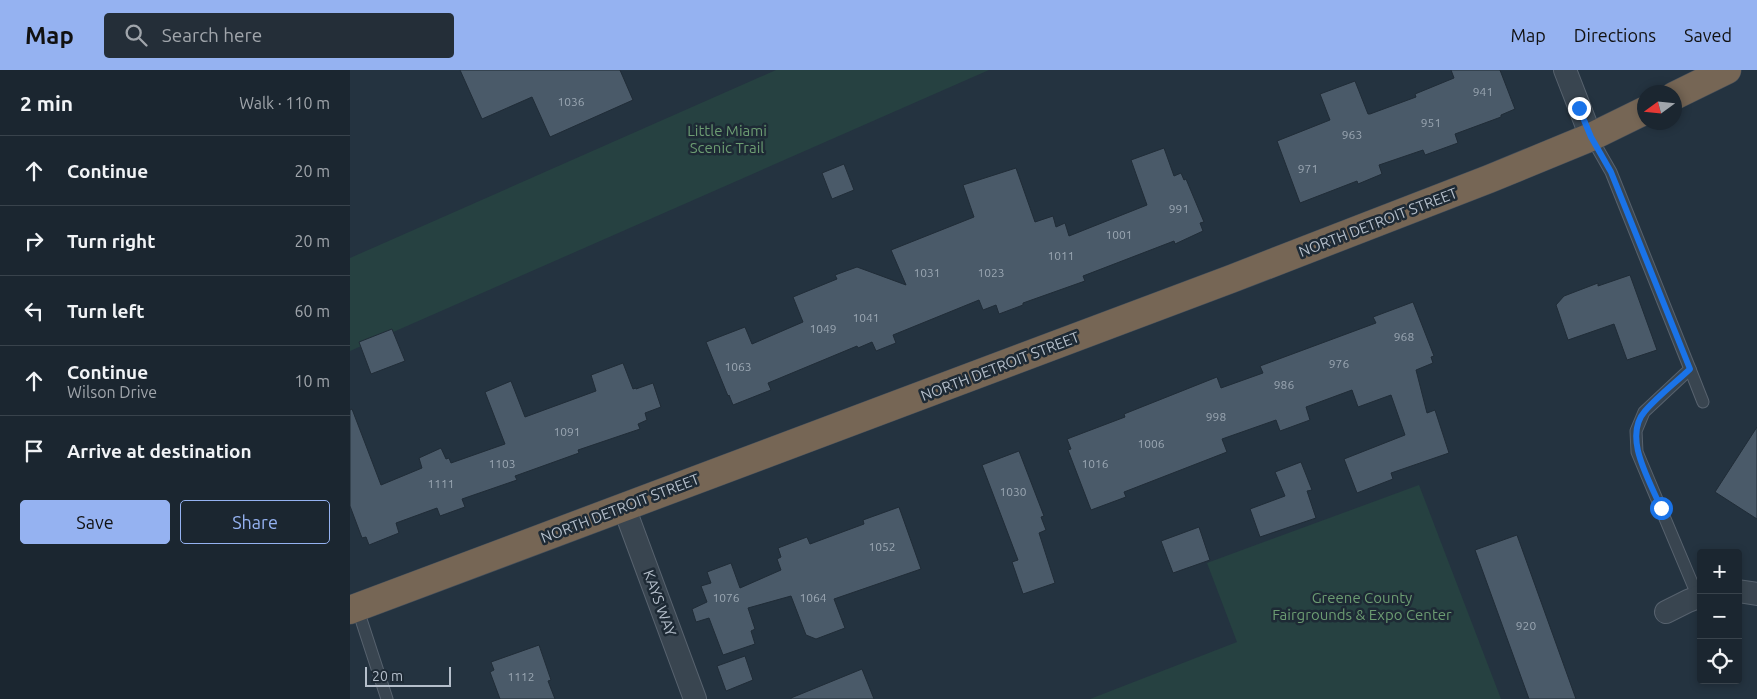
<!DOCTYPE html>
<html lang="en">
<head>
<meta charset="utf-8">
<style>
  :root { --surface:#1b2630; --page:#242e38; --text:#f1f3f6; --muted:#a0a5ab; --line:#39434c; --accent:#95b2f1 }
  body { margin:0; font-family:Ubuntu,sans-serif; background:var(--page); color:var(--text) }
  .controls { position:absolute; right:15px; bottom:15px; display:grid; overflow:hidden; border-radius:5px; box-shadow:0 2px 8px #0003 }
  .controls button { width:45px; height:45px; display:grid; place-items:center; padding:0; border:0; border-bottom:1px solid var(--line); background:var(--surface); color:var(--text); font:25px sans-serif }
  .compass { position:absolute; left:1287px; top:15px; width:45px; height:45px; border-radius:50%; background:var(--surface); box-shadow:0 2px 8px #0003; rotate:255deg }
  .scale { position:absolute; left:15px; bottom:12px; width:86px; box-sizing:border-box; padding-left:5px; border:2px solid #b5bfcb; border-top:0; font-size:14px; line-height:18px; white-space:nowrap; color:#b5bfcb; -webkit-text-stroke:4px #1e2a35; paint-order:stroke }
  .stop { position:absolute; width:15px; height:15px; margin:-11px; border:4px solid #1a73e8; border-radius:50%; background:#fff }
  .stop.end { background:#1a73e8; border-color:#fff; box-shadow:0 1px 5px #0008 }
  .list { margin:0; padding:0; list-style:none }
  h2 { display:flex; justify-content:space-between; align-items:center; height:65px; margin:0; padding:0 20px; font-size:21px }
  h2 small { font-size:16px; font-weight:400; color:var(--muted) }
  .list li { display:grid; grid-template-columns:32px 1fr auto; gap:15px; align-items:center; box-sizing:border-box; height:70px; padding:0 20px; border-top:1px solid var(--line) }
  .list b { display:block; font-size:19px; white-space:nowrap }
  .list p { margin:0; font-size:16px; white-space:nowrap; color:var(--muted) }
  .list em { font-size:16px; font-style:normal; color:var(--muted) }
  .actions { display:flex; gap:10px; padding:15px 20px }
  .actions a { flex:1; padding:11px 0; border:1px solid var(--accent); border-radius:5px; text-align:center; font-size:18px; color:var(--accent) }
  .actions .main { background:var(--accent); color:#111 }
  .icon { flex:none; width:28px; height:28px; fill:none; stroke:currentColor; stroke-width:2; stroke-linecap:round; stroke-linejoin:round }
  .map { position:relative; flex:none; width:1407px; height:629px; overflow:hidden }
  header { display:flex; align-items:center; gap:30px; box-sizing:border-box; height:70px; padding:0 25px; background:var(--accent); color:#111 }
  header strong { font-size:24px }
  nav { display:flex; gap:28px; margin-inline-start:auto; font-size:18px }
  .search { width:350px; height:45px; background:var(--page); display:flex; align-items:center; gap:12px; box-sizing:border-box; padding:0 18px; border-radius:5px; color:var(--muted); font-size:19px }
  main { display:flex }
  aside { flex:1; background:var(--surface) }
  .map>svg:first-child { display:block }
  .green { fill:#264141 }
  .building { fill:#4a5a69; stroke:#202c37 }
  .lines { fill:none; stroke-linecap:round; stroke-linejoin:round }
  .lane-casing { stroke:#57626e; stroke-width:13 }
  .street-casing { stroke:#57626e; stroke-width:24 }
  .highway-casing { stroke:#444f5b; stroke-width:29 }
  .lane { stroke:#394550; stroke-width:11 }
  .street { stroke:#394550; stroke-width:22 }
  .highway { stroke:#766655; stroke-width:28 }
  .route { stroke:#1a73e8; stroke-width:6 }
  .labels { text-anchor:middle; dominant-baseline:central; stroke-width:5; stroke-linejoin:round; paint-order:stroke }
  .number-label { font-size:12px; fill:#9aa6b2 }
  .park-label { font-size:15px; fill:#6c9c72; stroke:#1e2a35 }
  .street-label { font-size:15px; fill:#b5bfcb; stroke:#1e2a35 }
</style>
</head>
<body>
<header>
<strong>Map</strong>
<div class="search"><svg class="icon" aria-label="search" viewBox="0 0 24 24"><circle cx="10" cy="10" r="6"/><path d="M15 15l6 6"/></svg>Search here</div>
<nav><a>Map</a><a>Directions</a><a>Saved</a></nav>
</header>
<main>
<aside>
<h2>2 min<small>Walk · 110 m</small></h2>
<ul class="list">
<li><svg class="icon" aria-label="ahead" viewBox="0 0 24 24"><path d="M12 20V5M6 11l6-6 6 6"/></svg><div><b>Continue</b></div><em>20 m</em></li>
<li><svg class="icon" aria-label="right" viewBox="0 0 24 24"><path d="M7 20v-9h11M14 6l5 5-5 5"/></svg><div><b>Turn right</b></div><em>20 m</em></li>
<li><svg class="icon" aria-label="left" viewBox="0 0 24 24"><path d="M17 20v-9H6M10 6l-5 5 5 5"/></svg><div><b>Turn left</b></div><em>60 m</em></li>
<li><svg class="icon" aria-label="ahead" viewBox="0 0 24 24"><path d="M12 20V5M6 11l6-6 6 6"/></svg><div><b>Continue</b><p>Wilson Drive</p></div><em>10 m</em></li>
<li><svg class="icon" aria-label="arrive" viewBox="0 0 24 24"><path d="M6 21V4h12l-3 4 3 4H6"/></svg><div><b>Arrive at destination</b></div></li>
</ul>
<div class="actions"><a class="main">Save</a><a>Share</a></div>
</aside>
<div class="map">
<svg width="1407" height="629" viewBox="0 0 1407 629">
  <rect width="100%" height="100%" fill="#243340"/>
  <!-- green -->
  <g class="green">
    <polygon points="426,0 639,0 0,281 0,188"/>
    <polygon points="1069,415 1151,629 740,629 887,572 857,493"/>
  </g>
  <!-- building -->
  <g class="building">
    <polygon points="110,0 270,0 283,30 200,67 182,27 132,49"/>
    <polygon points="1101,0 1150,0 1165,39 1151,45 1151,47 1105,64 1108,73 1075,85 1073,80 1029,95 1032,104 1008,114 1007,111 950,133 927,71 980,50 970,24 1005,11 1018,44 1020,44 1066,27 1065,24 1104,8"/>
    <polygon points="814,78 824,106 831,103 834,110 836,109 854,152 850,153 853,161 825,174 824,171 733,206 735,211 673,233 673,235 649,244 646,235 633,240 629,230 543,265 546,273 526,281 522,272 508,278 507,276 418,313 421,320 383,335 379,325 378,326 356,272 395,257 402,274 453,252 443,227 487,209 485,205 507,197 556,215 541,180 624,147 613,115 666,98 685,152 703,146 706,157 715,153 719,166 797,135 781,90"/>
    <polygon points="494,94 504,120 482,129 472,103"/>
    <polygon points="1280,205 1307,280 1277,290 1264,254 1218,270 1206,235 1214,226 1248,213 1248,216"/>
    <polygon points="1063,232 1084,286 1081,287 1083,293 1066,300 1077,343 1085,340 1099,383 1041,403 1043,409 1007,423 994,389 1055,365 1041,325 1008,337 1002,320 956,337 960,350 930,361 926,350 872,369 877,382 774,422 776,427 741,440 718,380 721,379 717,369 775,347 774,344 867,307 871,318 913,303 910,296 1026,253 1023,247"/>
    <polygon points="42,259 55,291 21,304 9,272"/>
    <polygon points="273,293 283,319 286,318 286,319 303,313 311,337 295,343 297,350 288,354 290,359 228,380 229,383 165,406 167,410 112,429 115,437 90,446 87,438 46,453 49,463 19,475 16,467 12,468 0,436 0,340 2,339 31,415 72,398 69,388 91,378 96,389 99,388 101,393 155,374 135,322 161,311 175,347 246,321 241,305"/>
    <polygon points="1407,357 1407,449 1365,422"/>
    <polygon points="669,381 694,446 691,447 696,460 689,463 705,513 673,524 662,492 668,490 632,395"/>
    <polygon points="951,392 962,420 957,421 966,448 910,467 900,439 935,426 925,402"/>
    <polygon points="549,437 571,499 484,529 495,558 466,569 456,565 441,526 398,538 405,559 401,561 405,574 373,585 359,548 346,552 342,539 357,532 351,516 361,513 357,502 381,493 390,518 431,500 427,489 431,487 428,478 457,467 460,474 514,454 513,450"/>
    <polygon points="849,457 860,490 823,503 811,471"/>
    <polygon points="1167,465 1226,629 1179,629 1125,480"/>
    <polygon points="189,575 201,610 198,611 205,629 150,629 140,602 144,600 141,592"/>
    <polygon points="395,586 403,610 376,621 367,596"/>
    <polygon points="512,599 524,629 441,629 441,628"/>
  </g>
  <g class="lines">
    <defs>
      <g id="lane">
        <polyline points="1241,67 1261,102 1340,299 1294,342 1286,361 1287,382 1348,527"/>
        <polyline points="1340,299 1353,332"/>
        <polyline points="7,537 37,629"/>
      </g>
      <g id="street">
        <polyline points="1215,0 1241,67"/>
        <polyline points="274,437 345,629"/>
        <polyline points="1388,521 1407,524"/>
        <polyline points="1316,542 1338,531 1351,526"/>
      </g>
      <g id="highway">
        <polyline points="1324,26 1377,0"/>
        <polyline points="0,540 881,209 1139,109 1241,67 1294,41"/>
      </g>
    </defs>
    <!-- lane casing -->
    <use href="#lane" class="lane-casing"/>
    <!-- street casing -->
    <use href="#street" class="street-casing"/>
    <!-- highway casing -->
    <use href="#highway" class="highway-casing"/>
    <!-- lane -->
    <use href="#lane" class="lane"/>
    <!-- street -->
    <use href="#street" class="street"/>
    <!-- highway -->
    <use href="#highway" class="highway"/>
  </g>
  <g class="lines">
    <!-- route -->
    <path class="route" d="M1229,38L1241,67L1261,102L1340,299C1325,313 1308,326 1295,341C1272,367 1300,411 1311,438"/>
  </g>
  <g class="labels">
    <!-- number labels -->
    <g class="number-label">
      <text x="1133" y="21">941</text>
      <text x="221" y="31">1036</text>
      <text x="1081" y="52">951</text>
      <text x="1002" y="64">963</text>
      <text x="958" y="98">971</text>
      <text x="829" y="138">991</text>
      <text x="769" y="164">1001</text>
      <text x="711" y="185">1011</text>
      <text x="577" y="202">1031</text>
      <text x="641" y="202">1023</text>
      <text x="516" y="247">1041</text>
      <text x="473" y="258">1049</text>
      <text x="1054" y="266">968</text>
      <text x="989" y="293">976</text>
      <text x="388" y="296">1063</text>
      <text x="934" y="314">986</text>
      <text x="866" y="346">998</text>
      <text x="217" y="361">1091</text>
      <text x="801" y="373">1006</text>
      <text x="152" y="393">1103</text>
      <text x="745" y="393">1016</text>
      <text x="91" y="413">1111</text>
      <text x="663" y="421">1030</text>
      <text x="532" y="476">1052</text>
      <text x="376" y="527">1076</text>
      <text x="463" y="527">1064</text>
      <text x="1176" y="555">920</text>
      <text x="171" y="606">1112</text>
    </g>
    <!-- park labels -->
    <g class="park-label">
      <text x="377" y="60">Little Miami<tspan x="377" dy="17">Scenic Trail</tspan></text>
      <text x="1012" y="527">Greene County<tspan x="1012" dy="17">Fairgrounds &amp; Expo Center</tspan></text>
    </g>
    <!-- street labels -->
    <g class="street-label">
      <text transform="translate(1028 152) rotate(-21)">NORTH DETROIT STREET</text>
      <text transform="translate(650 296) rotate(-21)">NORTH DETROIT STREET</text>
      <text transform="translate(270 438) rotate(-21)">NORTH DETROIT STREET</text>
      <text transform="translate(310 533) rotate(70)">KAYS WAY</text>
    </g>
  </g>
</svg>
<div class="controls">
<button>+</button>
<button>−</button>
<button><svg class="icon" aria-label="locate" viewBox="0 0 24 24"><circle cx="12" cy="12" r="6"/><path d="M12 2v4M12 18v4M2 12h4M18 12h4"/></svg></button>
</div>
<svg class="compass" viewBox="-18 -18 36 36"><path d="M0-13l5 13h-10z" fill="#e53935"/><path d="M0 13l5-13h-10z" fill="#a0a5ab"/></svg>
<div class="scale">20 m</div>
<div class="stop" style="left:1311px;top:438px"></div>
<div class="stop end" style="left:1229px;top:38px"></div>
</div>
</main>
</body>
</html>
